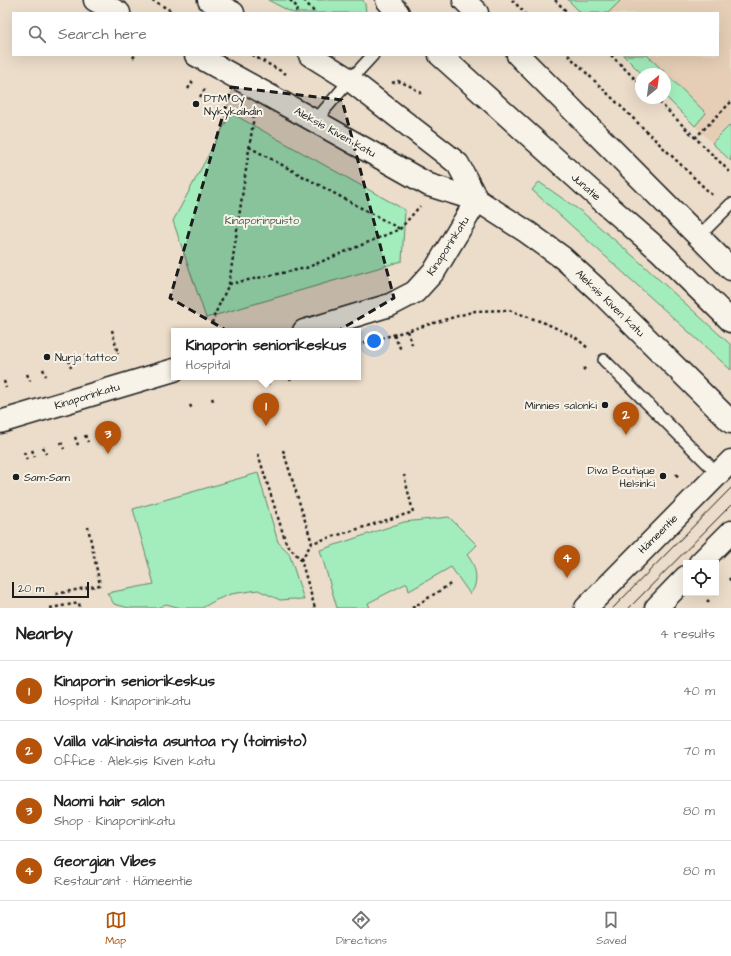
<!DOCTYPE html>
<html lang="en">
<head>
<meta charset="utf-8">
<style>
  :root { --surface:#fff; --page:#f2f2f2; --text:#222; --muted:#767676; --line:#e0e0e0; --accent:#b45309 }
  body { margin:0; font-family:"Architects Daughter",sans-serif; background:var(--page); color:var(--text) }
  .controls { position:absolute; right:12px; bottom:12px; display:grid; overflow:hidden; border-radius:0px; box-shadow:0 4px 16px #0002 }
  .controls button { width:36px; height:36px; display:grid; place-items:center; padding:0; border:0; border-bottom:1px solid var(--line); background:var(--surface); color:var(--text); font:20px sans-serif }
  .compass { position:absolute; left:635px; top:68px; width:36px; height:36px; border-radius:50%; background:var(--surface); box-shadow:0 4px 16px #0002; rotate:29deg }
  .scale { position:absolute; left:12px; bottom:10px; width:77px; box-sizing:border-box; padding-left:4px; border:2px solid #1c1c1c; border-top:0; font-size:11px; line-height:14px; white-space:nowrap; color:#1c1c1c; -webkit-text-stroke:3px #f7f3e8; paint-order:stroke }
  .you { position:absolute; left:374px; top:341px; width:14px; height:14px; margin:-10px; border:3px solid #fff; border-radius:50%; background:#1a73e8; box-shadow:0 0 0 6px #1a73e833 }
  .badge { display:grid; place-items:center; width:26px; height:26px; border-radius:50%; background:var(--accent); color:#fff; font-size:13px; font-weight:700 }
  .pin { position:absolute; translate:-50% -33px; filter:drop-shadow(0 1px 2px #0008) }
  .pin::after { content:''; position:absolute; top:21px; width:14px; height:12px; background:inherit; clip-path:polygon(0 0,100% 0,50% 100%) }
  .popup { position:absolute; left:171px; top:328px; width:190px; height:52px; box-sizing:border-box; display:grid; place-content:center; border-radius:0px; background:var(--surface); filter:drop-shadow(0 1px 3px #0005); font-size:13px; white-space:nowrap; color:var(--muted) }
  .popup b { font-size:15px; color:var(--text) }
  .popup::after { content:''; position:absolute; left:50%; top:100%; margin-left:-8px; border:8px solid transparent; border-top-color:var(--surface) }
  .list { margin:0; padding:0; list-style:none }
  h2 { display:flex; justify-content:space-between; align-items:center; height:52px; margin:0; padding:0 16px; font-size:17px }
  h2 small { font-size:13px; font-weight:400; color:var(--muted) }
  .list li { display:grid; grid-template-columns:26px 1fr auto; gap:12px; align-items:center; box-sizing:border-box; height:60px; padding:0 16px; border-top:1px solid var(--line) }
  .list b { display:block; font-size:15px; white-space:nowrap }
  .list p { margin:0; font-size:13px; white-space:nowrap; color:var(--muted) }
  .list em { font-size:13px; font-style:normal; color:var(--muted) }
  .icon { flex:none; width:22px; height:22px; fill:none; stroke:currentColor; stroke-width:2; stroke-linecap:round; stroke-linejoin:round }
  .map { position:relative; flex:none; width:731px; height:608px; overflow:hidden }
  .search { position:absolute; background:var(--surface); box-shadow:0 4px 16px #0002; left:12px; right:12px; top:12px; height:44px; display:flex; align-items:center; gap:10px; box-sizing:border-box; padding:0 14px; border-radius:0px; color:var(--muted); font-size:15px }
  .sheet { height:292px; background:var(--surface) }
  nav { display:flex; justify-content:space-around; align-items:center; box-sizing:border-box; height:56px; border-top:1px solid var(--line); background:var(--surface); font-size:11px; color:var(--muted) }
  nav a { display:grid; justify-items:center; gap:2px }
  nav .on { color:var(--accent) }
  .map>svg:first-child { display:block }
  .built { fill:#e5ceb5 }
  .green { fill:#a3edbc; stroke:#60846c }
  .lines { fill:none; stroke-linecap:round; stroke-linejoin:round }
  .lane-casing { stroke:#1c1c1c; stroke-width:14 }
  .street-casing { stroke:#1c1c1c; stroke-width:25 }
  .secondary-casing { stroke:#1c1c1c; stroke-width:25 }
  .primary-casing { stroke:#1c1c1c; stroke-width:25 }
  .path { stroke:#1c1c1c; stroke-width:2.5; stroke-dasharray:3 3; stroke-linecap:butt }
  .lane { stroke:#f7f3e8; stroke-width:11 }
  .street { stroke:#f7f3e8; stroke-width:22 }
  .secondary { stroke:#f7f3e8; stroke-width:22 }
  .primary { stroke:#f7f3e8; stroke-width:22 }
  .tram { stroke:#1c1c1c; stroke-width:1 }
  .marked { fill:#1c1c1c; fill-opacity:0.2; stroke:#1c1c1c; stroke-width:3; stroke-dasharray:8 5; stroke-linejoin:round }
  .poi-dot { fill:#1c1c1c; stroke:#f7f3e8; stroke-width:1.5 }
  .labels { text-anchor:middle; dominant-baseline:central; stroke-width:4; stroke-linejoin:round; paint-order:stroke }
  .poi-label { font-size:11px; fill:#1c1c1c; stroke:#f7f3e8; text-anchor:start }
  .street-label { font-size:11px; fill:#1c1c1c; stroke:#f7f3e8 }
  .park-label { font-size:11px; fill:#445b4c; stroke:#f7f3e8 }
</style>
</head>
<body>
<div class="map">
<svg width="731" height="608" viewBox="0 0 731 608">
  <rect width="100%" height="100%" fill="#ecddca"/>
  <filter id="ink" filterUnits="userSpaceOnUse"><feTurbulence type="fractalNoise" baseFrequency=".025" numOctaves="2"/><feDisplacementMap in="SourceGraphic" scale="8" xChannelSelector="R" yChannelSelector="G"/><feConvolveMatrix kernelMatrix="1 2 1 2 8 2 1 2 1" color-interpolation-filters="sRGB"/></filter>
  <g filter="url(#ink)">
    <!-- built -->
    <polygon class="built" points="568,0 731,0 731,123 712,143 665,96 665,74 623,55 718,55 718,13 581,13"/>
    <!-- green -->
    <g class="green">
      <polygon points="268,0 363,0 365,4 366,13 293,13"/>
      <polygon points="568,0 619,0 620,1 608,13 581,13"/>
      <polygon points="623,55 647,55 706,113 695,126 665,96 665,74 642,74"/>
      <polygon points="231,113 405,210 402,261 206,318 173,221"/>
      <polygon points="730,125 731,132 731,161 712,143"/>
      <polygon points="539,182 582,212 632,255 731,345 731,370 532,190"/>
      <polygon points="258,473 278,542 289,553 304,600 294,599 280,600 258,590 231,594 216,600 202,608 181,608 166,604 157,608 129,608 114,604 107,593 154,584 133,509"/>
      <path d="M449,517L477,545L467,555C476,565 480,583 470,594L451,567L409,591L407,583L368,603L370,608H337L320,550L404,522Z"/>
    </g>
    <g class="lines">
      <defs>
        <g id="lane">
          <polyline points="315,121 350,80 373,55"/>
          <polyline points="698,237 731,204"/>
          <polyline points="604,360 718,474"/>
        </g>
        <g id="street">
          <polyline points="95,0 119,13"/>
          <polyline points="209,0 233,13"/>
          <polyline points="196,55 315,121 429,185 477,200 527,232 563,258 599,291 731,422"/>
          <polyline points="310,55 350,80 447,155 458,164 477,200"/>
          <polyline points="304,331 390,305 415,292 435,270 477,200"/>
          <polyline points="0,422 174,370"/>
        </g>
        <g id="secondary">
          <polyline points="700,563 731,532"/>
          <polyline points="586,608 731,461"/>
          <polyline points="656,608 686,577"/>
        </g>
        <g id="primary">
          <polyline points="387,0 398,13"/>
          <polyline points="464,0 477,13"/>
          <polyline points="440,55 590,190 660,251 731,321"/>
          <polyline points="518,55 731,269"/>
        </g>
      </defs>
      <!-- lane casing -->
      <use href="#lane" class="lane-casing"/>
      <!-- street casing -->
      <use href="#street" class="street-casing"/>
      <!-- secondary casing -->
      <use href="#secondary" class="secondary-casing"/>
      <!-- primary casing -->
      <use href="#primary" class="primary-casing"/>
      <!-- path -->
      <g class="path">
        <polyline points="152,0 175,13"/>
        <polyline points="290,0 297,7 296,13"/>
        <polyline points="304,0 315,13"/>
        <polyline points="512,0 525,13"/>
        <polyline points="555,0 568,13"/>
        <polyline points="252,55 288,75"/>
        <polyline points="568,55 713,196"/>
        <polyline points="611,55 641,85"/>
        <polyline points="133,58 135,55"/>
        <polyline points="392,83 398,81 410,86 423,94"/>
        <polyline points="188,89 193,81"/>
        <polyline points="200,97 206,87"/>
        <polyline points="655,98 731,173"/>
        <polyline points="695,138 731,102"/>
        <polyline points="249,147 400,229"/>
        <polyline points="229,284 306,268 400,229 420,206"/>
        <polyline points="212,323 215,314 229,284 254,116"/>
        <polyline points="112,330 118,354"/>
        <polyline points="407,331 413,347"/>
        <polyline points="394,335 401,350"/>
        <polyline points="358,345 475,311 509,310 545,323 575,337 589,349"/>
        <polyline points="85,355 88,363"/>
        <polyline points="69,360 71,368"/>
        <polyline points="43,369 46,376"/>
        <polyline points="583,370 587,366"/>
        <polyline points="27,374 30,381"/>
        <polyline points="264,377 270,387"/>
        <polyline points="290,377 291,381"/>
        <polyline points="4,381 6,388"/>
        <polyline points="212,398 214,403"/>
        <polyline points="190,405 192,409"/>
        <polyline points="85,435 88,442"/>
        <polyline points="75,437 78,445"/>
        <polyline points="61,442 64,449"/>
        <polyline points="43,447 46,454"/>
        <polyline points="32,450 35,457"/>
        <polyline points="283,450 312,543"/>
        <polyline points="24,452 27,460"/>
        <polyline points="258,454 286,543 301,560 315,608"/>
        <polyline points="676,474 679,478"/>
        <polyline points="301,560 312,543 413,512 404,475"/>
        <polyline points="729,578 731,581"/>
        <polyline points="714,593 718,597"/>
        <polyline points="56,594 100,585 88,527"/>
        <polyline points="707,600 711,604"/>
        <polyline points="50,608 79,603 80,608"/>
        <polyline points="412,608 452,583"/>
      </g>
      <!-- lane -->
      <use href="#lane" class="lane"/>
      <!-- street -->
      <use href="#street" class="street"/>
      <!-- secondary -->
      <use href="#secondary" class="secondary"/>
      <!-- primary -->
      <use href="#primary" class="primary"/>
      <!-- tram -->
      <g class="tram">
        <polyline points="613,608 731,488"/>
        <polyline points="629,608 731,505"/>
      </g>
    </g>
  </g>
  <!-- marked area -->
  <path class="marked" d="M231,87L342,100L394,298L283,363L170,298Z"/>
  <!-- markers -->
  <g class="poi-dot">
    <circle cx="196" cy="104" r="4"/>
    <circle cx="47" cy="357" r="4"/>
    <circle cx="605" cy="405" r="4"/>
    <circle cx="663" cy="476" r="4"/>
    <circle cx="16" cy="477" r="4"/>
  </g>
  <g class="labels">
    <!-- poi labels -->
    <g class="poi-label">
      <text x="204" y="98">DTM Oy<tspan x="204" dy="13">Nykykaihdin</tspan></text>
      <text x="55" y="357">Nurja tattoo</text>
      <text x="597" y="405" text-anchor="end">Minnies salonki</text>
      <text x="655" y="470" text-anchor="end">Diva Boutique<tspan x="655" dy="13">Helsinki</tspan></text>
      <text x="24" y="477">Sam-Sam</text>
    </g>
    <!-- street labels -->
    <g class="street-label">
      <text transform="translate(335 132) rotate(29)">Aleksis Kiven katu</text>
      <text transform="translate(586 187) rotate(41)">Junatie</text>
      <text transform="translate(448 246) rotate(-57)">Kinaporinkatu</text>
      <text transform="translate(610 303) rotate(44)">Aleksis Kiven katu</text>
      <text transform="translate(87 396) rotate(-17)">Kinaporinkatu</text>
      <text transform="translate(658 534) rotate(-45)">Hämeentie</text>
    </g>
    <!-- park labels -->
    <g class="park-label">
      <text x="262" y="220">Kinaporinpuisto</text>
    </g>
  </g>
</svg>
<div class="controls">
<button><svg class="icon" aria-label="locate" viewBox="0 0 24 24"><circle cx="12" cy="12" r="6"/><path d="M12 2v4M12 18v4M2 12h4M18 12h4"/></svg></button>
</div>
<svg class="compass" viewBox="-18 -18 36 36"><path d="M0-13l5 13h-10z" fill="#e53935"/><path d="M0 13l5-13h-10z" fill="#767676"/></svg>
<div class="scale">20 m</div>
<div class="you"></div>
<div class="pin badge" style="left:266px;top:426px">1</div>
<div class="popup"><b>Kinaporin seniorikeskus</b>Hospital</div>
<div class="pin badge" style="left:626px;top:435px">2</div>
<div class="pin badge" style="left:108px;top:454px">3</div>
<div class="pin badge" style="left:567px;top:578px">4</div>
<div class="search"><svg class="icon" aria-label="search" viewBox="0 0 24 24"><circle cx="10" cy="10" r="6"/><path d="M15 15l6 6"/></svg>Search here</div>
</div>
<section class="sheet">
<h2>Nearby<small>4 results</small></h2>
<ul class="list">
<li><span class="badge">1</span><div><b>Kinaporin seniorikeskus</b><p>Hospital · Kinaporinkatu</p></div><em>40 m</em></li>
<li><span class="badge">2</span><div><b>Vailla vakinaista asuntoa ry (toimisto)</b><p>Office · Aleksis Kiven katu</p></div><em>70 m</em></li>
<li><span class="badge">3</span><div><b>Naomi hair salon</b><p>Shop · Kinaporinkatu</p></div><em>80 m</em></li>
<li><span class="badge">4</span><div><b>Georgian Vibes</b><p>Restaurant · Hämeentie</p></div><em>80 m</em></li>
</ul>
</section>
<nav>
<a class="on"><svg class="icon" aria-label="map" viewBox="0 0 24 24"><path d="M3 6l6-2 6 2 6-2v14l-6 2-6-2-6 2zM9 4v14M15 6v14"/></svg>Map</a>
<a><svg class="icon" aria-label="directions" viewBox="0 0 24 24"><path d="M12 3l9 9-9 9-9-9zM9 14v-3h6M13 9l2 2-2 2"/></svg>Directions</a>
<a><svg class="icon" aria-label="saved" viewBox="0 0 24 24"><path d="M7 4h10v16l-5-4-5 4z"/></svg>Saved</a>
</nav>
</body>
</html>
